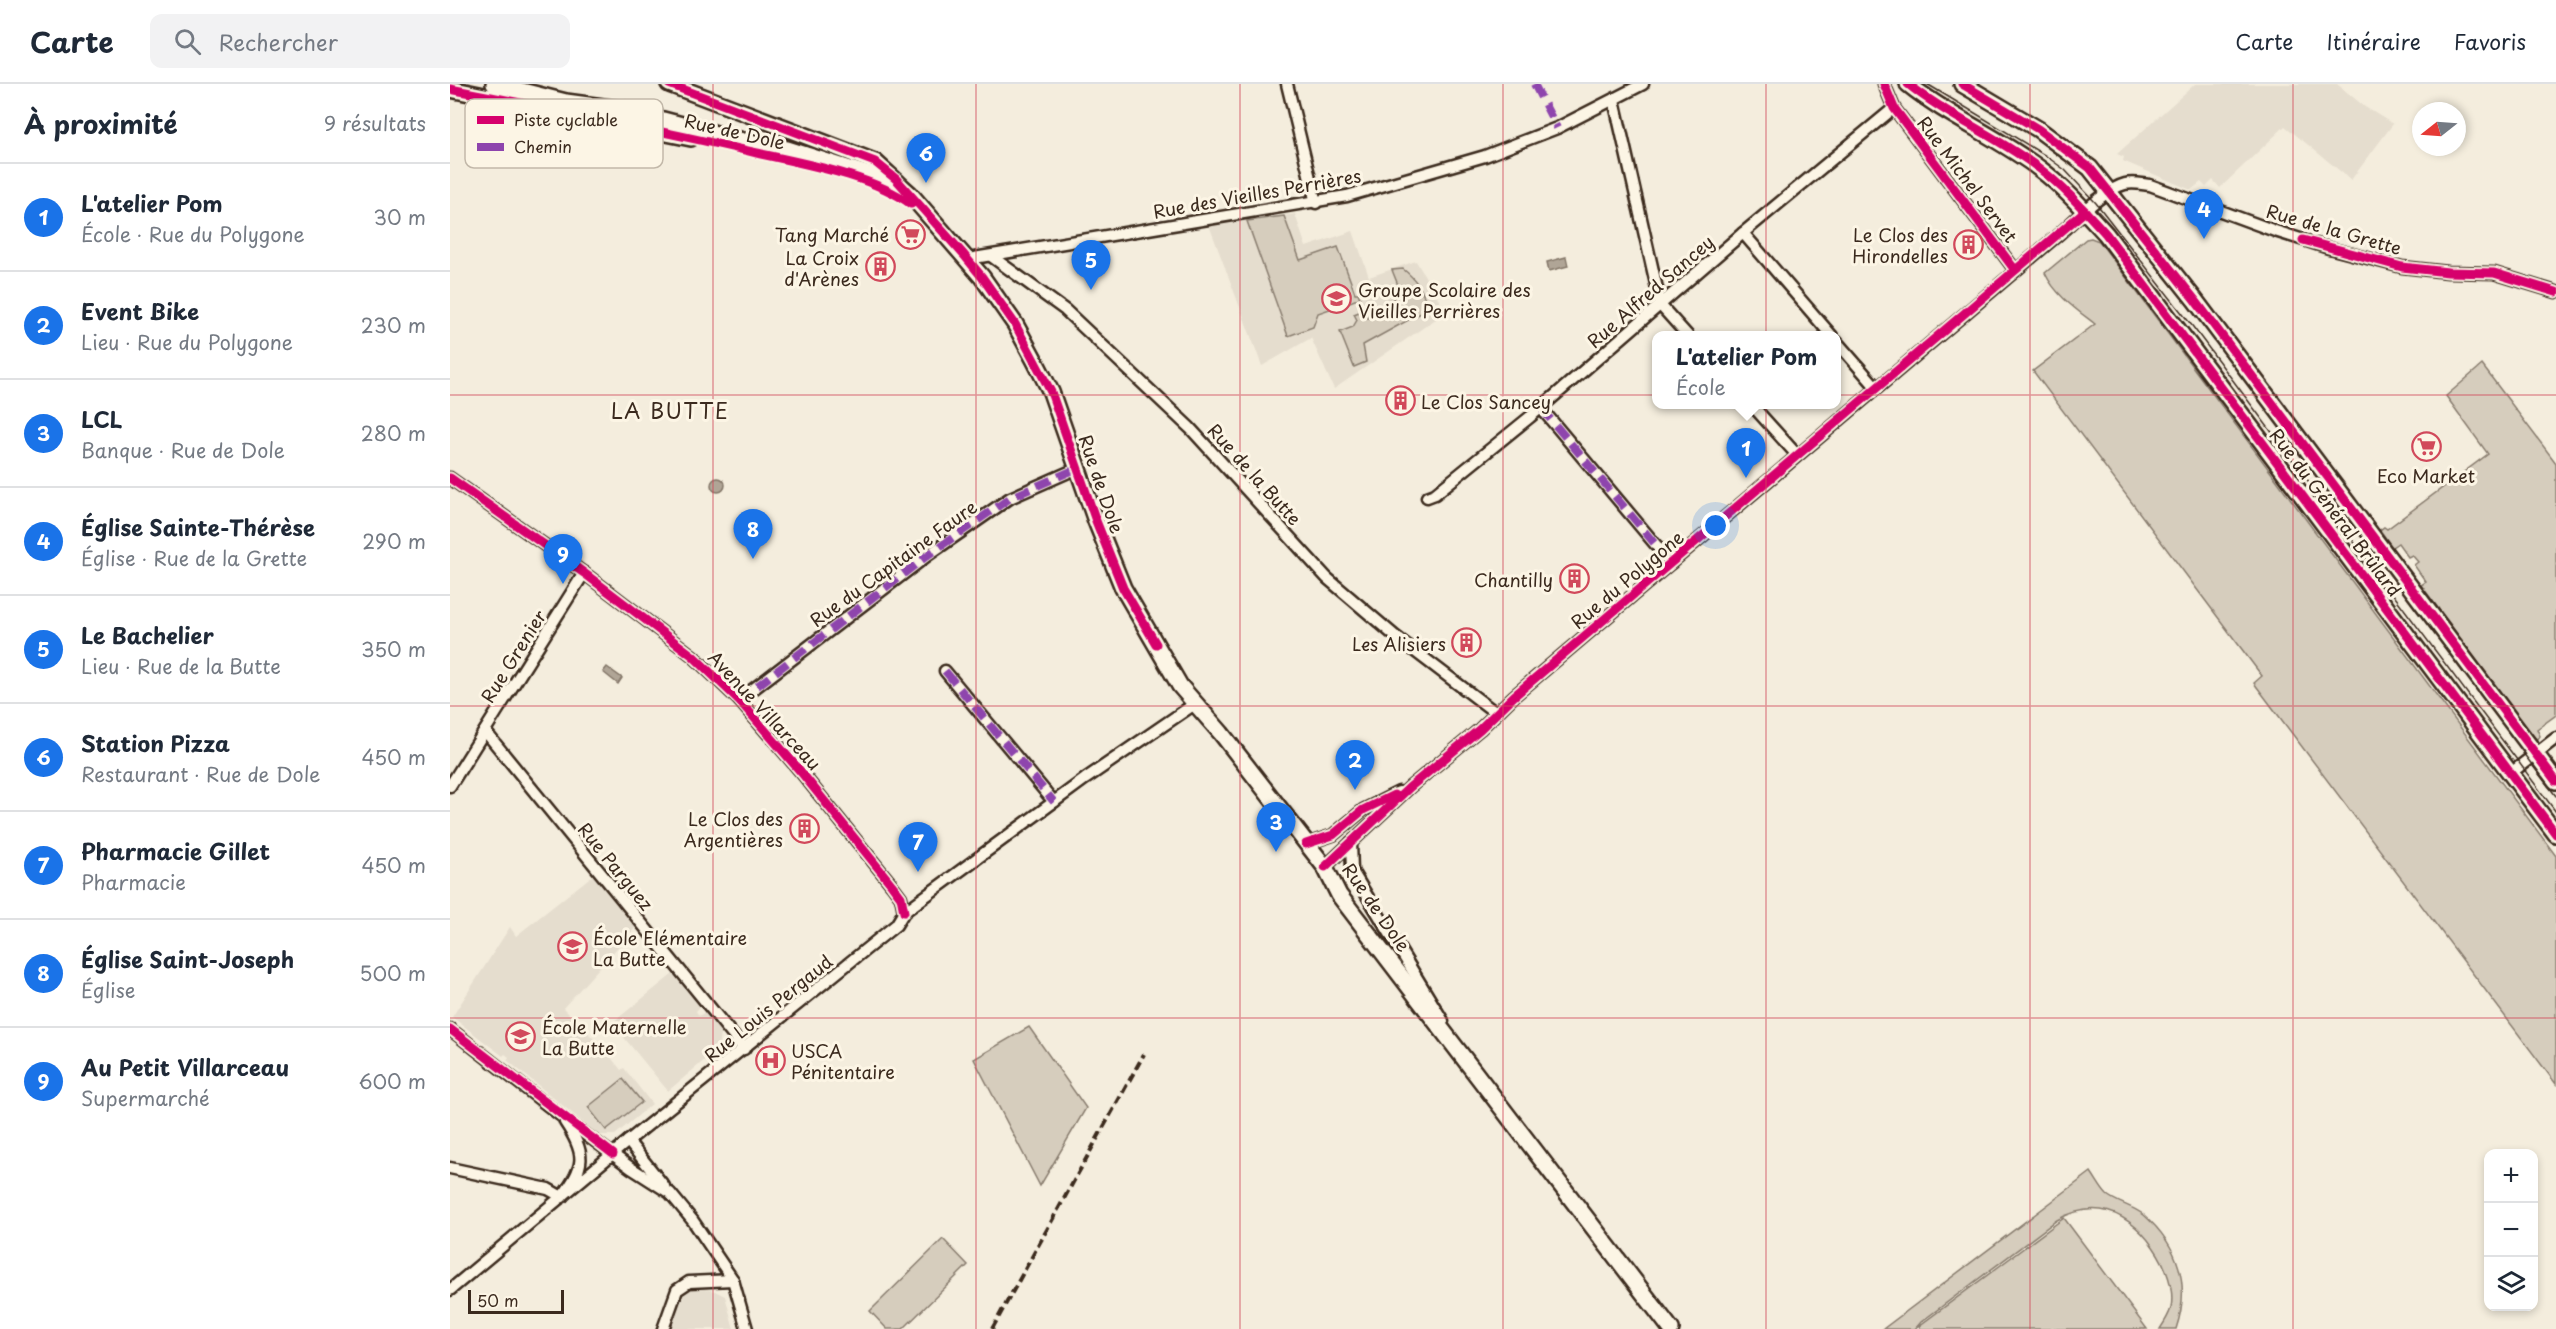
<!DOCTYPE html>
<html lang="fr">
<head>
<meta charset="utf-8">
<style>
  :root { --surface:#fff; --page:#f2f2f3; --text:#1f2937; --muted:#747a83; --line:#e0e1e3; --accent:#1a73e8 }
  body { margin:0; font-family:"Playpen Sans",sans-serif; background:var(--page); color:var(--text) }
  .controls { position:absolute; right:18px; bottom:18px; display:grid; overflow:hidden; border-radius:12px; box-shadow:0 3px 9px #0003 }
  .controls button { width:54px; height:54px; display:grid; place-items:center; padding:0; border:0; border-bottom:2px solid var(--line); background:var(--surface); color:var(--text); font:30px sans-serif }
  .compass { position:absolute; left:1962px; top:18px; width:54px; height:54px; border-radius:50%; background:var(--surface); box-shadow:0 3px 9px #0003; rotate:253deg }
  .scale { position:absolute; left:18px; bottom:15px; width:96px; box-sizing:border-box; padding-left:6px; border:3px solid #3b2a1e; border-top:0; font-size:16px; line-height:21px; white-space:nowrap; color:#3b2a1e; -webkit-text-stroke:4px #fcf5e5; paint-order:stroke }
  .you { position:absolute; left:1266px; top:442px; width:21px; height:21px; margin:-15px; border:4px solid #fff; border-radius:50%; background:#1a73e8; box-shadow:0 0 0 9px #1a73e833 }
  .badge { display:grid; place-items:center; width:39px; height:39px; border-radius:50%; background:var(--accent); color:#fff; font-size:20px; font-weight:700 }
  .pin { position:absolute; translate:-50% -50px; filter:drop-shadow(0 2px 3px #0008) }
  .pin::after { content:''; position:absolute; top:32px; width:21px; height:18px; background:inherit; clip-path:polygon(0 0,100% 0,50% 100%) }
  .popup { position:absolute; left:1202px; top:247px; width:189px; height:78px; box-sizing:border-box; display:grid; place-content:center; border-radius:12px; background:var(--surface); filter:drop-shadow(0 2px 4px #0005); font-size:20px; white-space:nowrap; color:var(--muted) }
  .popup b { font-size:22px; color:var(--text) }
  .popup::after { content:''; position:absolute; left:50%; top:100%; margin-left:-12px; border:12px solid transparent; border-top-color:var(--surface) }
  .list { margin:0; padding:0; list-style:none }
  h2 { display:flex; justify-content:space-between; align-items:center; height:78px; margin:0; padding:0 24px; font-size:26px }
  h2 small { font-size:20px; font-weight:400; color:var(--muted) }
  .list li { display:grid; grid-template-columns:39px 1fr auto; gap:18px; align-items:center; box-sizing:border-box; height:108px; padding:0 24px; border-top:2px solid var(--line) }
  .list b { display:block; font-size:22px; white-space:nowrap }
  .list p { margin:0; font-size:20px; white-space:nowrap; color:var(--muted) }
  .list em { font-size:20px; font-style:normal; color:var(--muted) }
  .icon { flex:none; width:33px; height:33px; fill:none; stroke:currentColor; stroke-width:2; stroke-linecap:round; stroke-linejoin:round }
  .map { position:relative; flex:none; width:2106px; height:1245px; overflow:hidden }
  header { display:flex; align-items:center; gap:36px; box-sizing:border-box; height:84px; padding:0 30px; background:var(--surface); border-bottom:2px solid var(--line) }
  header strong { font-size:28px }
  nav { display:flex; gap:33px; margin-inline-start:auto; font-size:21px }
  .search { width:420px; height:54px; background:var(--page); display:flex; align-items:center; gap:15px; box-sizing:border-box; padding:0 21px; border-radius:12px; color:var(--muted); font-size:22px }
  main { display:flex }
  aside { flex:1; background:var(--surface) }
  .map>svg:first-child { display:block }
  .built { fill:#e5ddce }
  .green { fill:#d6cdbd; stroke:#887c6e; stroke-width:1.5 }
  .water { fill:#b0a596; stroke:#817466; stroke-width:1.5 }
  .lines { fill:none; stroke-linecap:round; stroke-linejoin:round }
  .street-casing { stroke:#3b2a1e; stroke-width:15 }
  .secondary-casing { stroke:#3b2a1e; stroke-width:20 }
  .street { stroke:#fcf5e5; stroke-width:10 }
  .secondary { stroke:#fcf5e5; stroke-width:15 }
  .tram { stroke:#3b2a1e; stroke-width:1.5 }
  .rail { stroke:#3b2a1e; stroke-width:4; stroke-dasharray:9 4.5; stroke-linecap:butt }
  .quiet { stroke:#8e44ad; stroke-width:8; stroke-dasharray:15 8; stroke-linecap:butt }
  .cycleway-casing { stroke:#fcf5e5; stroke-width:13 }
  .cycleway { stroke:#d6006c; stroke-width:9 }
  .grid { fill:none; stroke:#d1495b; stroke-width:1.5; stroke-opacity:0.55 }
  .labels { text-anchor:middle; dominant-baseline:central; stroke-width:6; stroke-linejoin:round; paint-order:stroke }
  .street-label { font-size:18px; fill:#3b2a1e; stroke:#fcf5e5 }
  .poi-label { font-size:18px; fill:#3b2a1e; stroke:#fcf5e5; text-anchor:end }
  .quarter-label { font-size:21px; letter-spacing:1.5px; fill:#3b2a1e; stroke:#fcf5e5 }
  .key { fill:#fcf5e5; stroke:#c2b8a9; stroke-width:1.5 }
  .key-label { font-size:16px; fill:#3b2a1e }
</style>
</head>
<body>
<header>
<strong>Carte</strong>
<div class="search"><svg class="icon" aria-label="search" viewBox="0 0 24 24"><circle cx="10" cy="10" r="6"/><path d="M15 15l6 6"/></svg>Rechercher</div>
<nav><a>Carte</a><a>Itinéraire</a><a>Favoris</a></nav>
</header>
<main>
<aside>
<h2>À proximité<small>9 résultats</small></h2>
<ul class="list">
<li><span class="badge">1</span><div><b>L'atelier Pom</b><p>École · Rue du Polygone</p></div><em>30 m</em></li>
<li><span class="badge">2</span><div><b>Event Bike</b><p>Lieu · Rue du Polygone</p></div><em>230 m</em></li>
<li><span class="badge">3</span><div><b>LCL</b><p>Banque · Rue de Dole</p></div><em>280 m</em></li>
<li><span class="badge">4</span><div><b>Église Sainte-Thérèse</b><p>Église · Rue de la Grette</p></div><em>290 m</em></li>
<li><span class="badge">5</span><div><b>Le Bachelier</b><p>Lieu · Rue de la Butte</p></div><em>350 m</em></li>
<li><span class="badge">6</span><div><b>Station Pizza</b><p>Restaurant · Rue de Dole</p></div><em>450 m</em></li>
<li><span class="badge">7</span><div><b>Pharmacie Gillet</b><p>Pharmacie</p></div><em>450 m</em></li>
<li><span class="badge">8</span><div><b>Église Saint-Joseph</b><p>Église</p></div><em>500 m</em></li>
<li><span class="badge">9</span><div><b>Au Petit Villarceau</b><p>Supermarché</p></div><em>600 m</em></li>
</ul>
</aside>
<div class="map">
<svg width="2106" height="1245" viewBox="0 0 2106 1245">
  <rect width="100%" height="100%" fill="#f4eddd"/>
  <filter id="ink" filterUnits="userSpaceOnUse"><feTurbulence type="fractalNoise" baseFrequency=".0167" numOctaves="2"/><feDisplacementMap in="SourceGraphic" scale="12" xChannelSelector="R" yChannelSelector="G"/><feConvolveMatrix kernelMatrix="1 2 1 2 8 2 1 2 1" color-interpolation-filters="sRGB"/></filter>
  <g filter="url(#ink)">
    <!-- built -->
    <g class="built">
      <polygon points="1745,0 1887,0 1915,23 1943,40 1901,96 1835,42 1770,104 1763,96 1756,103 1751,98 1741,106 1673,77 1674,73 1667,70"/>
      <polygon points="845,130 856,163 903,147 919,193 966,177 996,228 884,305 861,254 812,282 759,141"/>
      <polygon points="143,791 185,844 113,924 154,965 171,986 174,984 202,1020 165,1051 149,1051 57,976 59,973 55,970 53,972 2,933 60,843 66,852"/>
      <polygon points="223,890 250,923 246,927 249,932 255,928 271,949 269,964 218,1007 162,939"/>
      <polygon points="246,1203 265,1207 275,1212 284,1245 220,1245 232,1210"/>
    </g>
    <!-- green -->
    <g class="green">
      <polygon points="834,132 850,176 888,163 905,209 908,209 910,214 897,219 896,221 894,220 868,229 863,243 838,252 797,137"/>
      <path d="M1641,154L1649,157L2106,772V1000L1804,599L1812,592L1583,287L1645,240C1627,226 1605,211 1595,189L1636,155Z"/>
      <path d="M953,185C966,195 972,205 977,221L973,228L913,261L916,278L904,283L890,248L903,243L907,236L904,230L914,226L918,234L943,225L939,216L952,211L942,186Z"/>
      <polygon points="2032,281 2106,379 2106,631 2087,645 2090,652 2088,655 2084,654 1971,501 1976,498 1964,481 1968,478 1962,471 1958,473 1948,459 1942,463 1930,446 1934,443 1937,445 2038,370 1996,312"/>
      <polygon points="579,943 636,1024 590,1102 524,975"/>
      <polygon points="173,995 192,1018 156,1046 138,1023"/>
      <path d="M1641,1088C1646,1095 1651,1105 1657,1111C1665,1118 1683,1122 1694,1131C1729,1162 1741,1201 1726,1245H1710C1714,1239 1719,1231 1721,1224C1728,1187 1690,1131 1651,1126C1635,1124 1621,1128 1607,1136L1471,1238L1465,1245H1433Z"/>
      <polygon points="1614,1134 1697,1245 1471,1245 1469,1242"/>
      <polygon points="493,1155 518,1181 453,1245 437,1245 420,1227"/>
    </g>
    <!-- water -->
    <g class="water">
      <polygon points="1116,173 1118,182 1099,187 1097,178"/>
      <circle cx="268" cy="401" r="7"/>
      <polygon points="157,583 172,594 168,600 153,588"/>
    </g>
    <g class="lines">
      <defs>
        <g id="street">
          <polyline points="837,0 866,119"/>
          <polyline points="1434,0 1444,24 1565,186"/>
          <polyline points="1164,16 1211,222 1238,252"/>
          <polyline points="1293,149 1382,252"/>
          <polyline points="541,172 615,226 740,344 877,494 945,552 1046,629"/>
          <polyline points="518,175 897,112 1035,72 1107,44 1193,0"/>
          <polyline points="1386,257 1427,304"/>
          <polyline points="1301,320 1347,371"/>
          <polyline points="1091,324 1221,479"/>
          <polyline points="0,394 134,489 243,572 289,616 351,688 442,801 451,813 454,828"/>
          <polyline points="977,413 985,410 1080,333 1293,149 1444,24"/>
          <polyline points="495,587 604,718"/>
          <polyline points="289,616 478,471 560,414 628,384"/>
          <polyline points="35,647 294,965"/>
          <polyline points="2061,689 2106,654"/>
          <polyline points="0,702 134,489"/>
          <polyline points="901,758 902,787 993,937"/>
          <polyline points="856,760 883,751 913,726 949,708"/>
          <path d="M875,783L960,703L1030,645L1064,612L1609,150C1625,136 1655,105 1675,100C1683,98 1691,100 1700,101L1825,147L1879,164L1952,183L1998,188L2044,189L2106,208"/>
          <polyline points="0,945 110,1031 181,1084 220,1109 243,1137 283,1196 297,1245"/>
          <polyline points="178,1057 214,1102"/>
          <path d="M0,1084L98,1105L112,1113C135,1082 137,1071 115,1038"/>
          <polyline points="0,1206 178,1057 446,841 454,828 635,695 746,619"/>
          <polyline points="213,1245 227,1206 239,1198 283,1196"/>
        </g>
        <g id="secondary">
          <polyline points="44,0 116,18 175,26 293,57 337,65 450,101 460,110 532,193 565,240 584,275 601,308 646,437 673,504 730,602 771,649 875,783 889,811 1221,1245"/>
          <polyline points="219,0 425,78 448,99"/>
          <path d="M1458,0C1499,33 1548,53 1590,85C1615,104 1635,127 1656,150L2106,750"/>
          <polyline points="1512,0 1588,45 1640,84 1745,216 2106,697"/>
          <polyline points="0,5 241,54"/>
        </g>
      </defs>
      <!-- street casing -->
      <use href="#street" class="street-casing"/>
      <!-- secondary casing -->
      <use href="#secondary" class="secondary-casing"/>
      <!-- street -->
      <use href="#street" class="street"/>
      <!-- secondary -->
      <use href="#secondary" class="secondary"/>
      <!-- tram -->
      <g class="tram">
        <polyline points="1477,0 1596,72 1615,86 1646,119 1743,243 2106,728"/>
        <polyline points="2073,669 2106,712"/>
      </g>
      <!-- rail -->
      <polyline class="rail" points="542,1245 694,970"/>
      <!-- quiet -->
      <g class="quiet">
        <polyline points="1084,0 1107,44"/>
        <polyline points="1091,324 1221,479"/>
        <polyline points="495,587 604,718"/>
        <polyline points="289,616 478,471 560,414 628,384"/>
      </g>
      <defs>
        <g id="cycleway">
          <polyline points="219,0 425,78 446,95 514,171 532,193 565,240 601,308 646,437 673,504 706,560"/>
          <polyline points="1434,0 1444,24 1565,186"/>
          <path d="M1458,0C1499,33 1548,53 1590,85C1615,104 1635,127 1656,150L2106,750"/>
          <polyline points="1512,0 1588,45 1640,84 1745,216 2106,697"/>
          <path d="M0,5C103,25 205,45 307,69C355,80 421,91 461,120"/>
          <polyline points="1853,156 1952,183 1998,188 2044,189 2106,208"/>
          <polyline points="0,394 134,489 243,572 289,616 351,688 442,801 451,813 454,828"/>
          <polyline points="856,760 883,751 913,726 944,711"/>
          <polyline points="875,783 960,703 1030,645 1064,612 1635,127"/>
          <polyline points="0,945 163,1070"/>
        </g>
      </defs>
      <!-- cycleway casing -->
      <use href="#cycleway" class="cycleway-casing"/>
      <!-- cycleway -->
      <use href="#cycleway" class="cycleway"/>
    </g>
  </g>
  <!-- grid -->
  <path class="grid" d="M263,0V1245M526,0V1245M790,0V1245M1053,0V1245M1316,0V1245M1580,0V1245M1843,0V1245M0,311H2106M0,622H2106M0,934H2106"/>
  <!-- icons -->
  <defs>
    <symbol id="supermarket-ring" viewBox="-11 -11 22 22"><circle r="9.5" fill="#fcf5e5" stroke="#d1495b" stroke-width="1.5"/><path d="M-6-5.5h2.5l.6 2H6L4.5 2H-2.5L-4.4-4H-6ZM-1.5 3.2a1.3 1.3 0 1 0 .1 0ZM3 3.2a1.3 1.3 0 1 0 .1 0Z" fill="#d1495b"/></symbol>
    <symbol id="building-ring" viewBox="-11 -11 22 22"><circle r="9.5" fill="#fcf5e5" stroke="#d1495b" stroke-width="1.5"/><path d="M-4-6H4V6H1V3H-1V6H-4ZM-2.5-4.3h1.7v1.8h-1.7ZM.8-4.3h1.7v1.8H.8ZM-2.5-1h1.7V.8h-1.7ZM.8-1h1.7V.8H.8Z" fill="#d1495b"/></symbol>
    <symbol id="school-ring" viewBox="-11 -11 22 22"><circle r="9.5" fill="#fcf5e5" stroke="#d1495b" stroke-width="1.5"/><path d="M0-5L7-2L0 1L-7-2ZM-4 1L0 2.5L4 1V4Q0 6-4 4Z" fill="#d1495b"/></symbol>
    <symbol id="hospital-ring" viewBox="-11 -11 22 22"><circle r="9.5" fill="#fcf5e5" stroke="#d1495b" stroke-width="1.5"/><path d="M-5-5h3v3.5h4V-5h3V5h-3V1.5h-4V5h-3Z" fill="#d1495b"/></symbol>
  </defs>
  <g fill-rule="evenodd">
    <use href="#supermarket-ring" x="444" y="134" width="33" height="33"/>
    <use href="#building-ring" x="1502" y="144" width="33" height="33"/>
    <use href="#building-ring" x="414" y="166" width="33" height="33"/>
    <use href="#school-ring" x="870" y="198" width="33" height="33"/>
    <use href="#building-ring" x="934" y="300" width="33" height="33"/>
    <use href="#supermarket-ring" x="1960" y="346" width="33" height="33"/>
    <use href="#building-ring" x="1108" y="478" width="33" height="33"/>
    <use href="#building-ring" x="1000" y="542" width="33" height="33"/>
    <use href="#building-ring" x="338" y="728" width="33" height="33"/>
    <use href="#school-ring" x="106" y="846" width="33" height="33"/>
    <use href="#school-ring" x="54" y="936" width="33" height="33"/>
    <use href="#hospital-ring" x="304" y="960" width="33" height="33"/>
  </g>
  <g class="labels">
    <!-- street labels -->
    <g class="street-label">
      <text transform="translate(285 47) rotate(13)">Rue de Dole</text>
      <text transform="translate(1518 95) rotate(53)">Rue Michel Servet</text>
      <text transform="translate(807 109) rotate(-10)">Rue des Vieilles Perrières</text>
      <text transform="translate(1884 145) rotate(16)">Rue de la Grette</text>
      <text transform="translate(1200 207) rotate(-41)">Rue Alfred Sancey</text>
      <text transform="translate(805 390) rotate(48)">Rue de la Butte</text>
      <text transform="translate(652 400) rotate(71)">Rue de Dole</text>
      <text transform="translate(1886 428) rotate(53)">Rue du Général Brûlard</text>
      <text transform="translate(443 479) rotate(-36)">Rue du Capitaine Faure</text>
      <text transform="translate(1177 495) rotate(-40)">Rue du Polygone</text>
      <text transform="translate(63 572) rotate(-58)">Rue Grenier</text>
      <text transform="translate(315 626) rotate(47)">Avenue Villarceau</text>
      <text transform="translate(166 782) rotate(51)">Rue Parguez</text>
      <text transform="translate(927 823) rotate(55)">Rue de Dole</text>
      <text transform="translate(318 924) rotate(-39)">Rue Louis Pergaud</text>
    </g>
    <!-- poi labels -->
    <g class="poi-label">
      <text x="439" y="150">Tang Marché</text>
      <text x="1498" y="150">Le Clos des<tspan x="1498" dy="21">Hirondelles</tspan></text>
      <text x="409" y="173">La Croix<tspan x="409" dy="21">d'Arènes</tspan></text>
      <text x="908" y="205" text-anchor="start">Groupe Scolaire des<tspan x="908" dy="21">Vieilles Perrières</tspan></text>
      <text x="971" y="317" text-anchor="start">Le Clos Sancey</text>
      <text x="1976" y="391" text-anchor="middle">Eco Market</text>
      <text x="1103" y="495">Chantilly</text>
      <text x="996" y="559">Les Alisiers</text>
      <text x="333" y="734">Le Clos des<tspan x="333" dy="21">Argentières</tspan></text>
      <text x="143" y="853" text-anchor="start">École Elémentaire<tspan x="143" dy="21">La Butte</tspan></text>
      <text x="92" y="942" text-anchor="start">École Maternelle<tspan x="92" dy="21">La Butte</tspan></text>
      <text x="341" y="966" text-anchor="start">USCA<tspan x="341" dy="21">Pénitentaire</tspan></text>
    </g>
    <!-- quarter labels -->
    <g class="quarter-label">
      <text x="220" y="326">LA BUTTE</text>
    </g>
  </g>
  <!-- legend -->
  <rect x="15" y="15" width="198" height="69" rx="9" class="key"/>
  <rect x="27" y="32" width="27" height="8" fill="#d6006c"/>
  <rect x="27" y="59" width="27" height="8" fill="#8e44ad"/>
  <g class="key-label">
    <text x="64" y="42">Piste cyclable</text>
    <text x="64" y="69">Chemin</text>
  </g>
</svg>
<div class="controls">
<button>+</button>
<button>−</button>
<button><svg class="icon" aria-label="layers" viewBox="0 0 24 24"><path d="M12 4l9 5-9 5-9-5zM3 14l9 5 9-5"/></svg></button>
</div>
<svg class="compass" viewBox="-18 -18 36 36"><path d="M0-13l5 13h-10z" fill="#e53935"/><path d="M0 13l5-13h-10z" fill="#747a83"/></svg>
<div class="scale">50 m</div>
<div class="you"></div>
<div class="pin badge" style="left:1296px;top:394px">1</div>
<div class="popup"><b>L'atelier Pom</b>École</div>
<div class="pin badge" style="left:905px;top:706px">2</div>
<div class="pin badge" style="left:826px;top:768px">3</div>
<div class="pin badge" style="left:1754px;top:155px">4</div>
<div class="pin badge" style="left:641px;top:206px">5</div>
<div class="pin badge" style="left:476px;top:99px">6</div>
<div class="pin badge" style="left:468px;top:788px">7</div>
<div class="pin badge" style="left:303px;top:475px">8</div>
<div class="pin badge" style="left:113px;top:500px">9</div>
</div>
</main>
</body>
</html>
